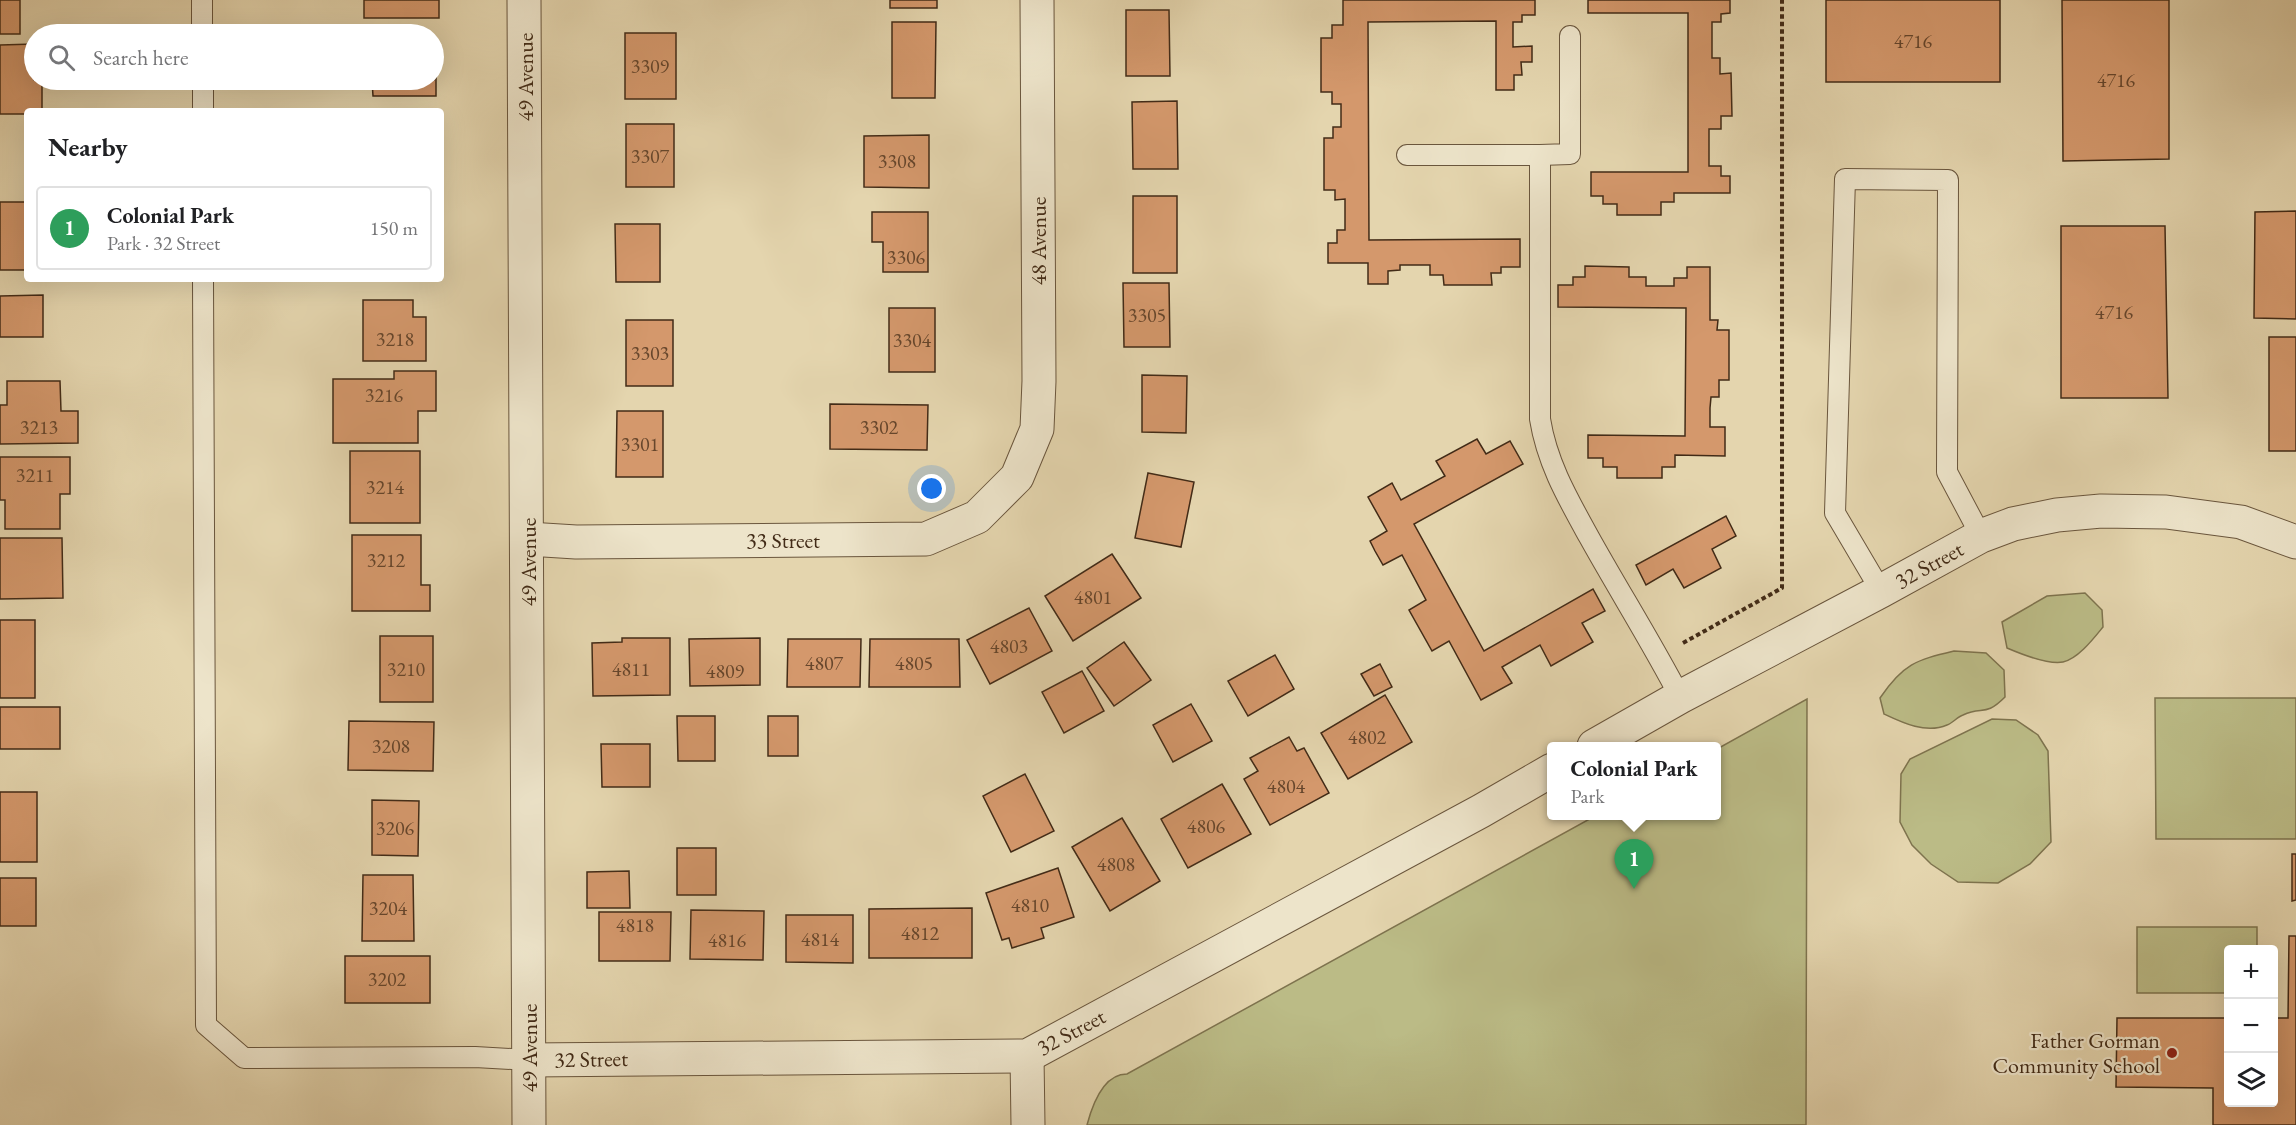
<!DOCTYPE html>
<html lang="en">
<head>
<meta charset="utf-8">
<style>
  :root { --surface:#fff; --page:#f6f6f6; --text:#202124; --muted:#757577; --line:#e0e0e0; --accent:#8f2418 }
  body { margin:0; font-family:"EB Garamond",serif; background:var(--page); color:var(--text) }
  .controls { position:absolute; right:18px; bottom:18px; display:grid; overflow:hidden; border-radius:6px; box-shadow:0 6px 24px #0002 }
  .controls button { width:54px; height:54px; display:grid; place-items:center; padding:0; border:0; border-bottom:2px solid var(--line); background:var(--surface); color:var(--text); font:30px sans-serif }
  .you { position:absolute; left:932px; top:489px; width:21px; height:21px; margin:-15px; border:4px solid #fff; border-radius:50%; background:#1a73e8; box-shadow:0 0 0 9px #1a73e833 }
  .badge { display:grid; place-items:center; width:39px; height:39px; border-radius:50%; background:var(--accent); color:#fff; font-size:20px; font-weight:700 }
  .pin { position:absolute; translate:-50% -50px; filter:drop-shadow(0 2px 3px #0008) }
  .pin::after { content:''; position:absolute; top:32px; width:21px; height:18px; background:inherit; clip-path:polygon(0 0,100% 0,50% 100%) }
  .popup { position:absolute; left:1547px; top:742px; width:174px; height:78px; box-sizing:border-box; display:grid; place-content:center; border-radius:6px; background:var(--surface); filter:drop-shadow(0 2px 4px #0005); font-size:20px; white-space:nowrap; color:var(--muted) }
  .popup b { font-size:22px; color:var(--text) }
  .popup::after { content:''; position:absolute; left:50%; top:100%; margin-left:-12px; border:12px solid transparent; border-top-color:var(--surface) }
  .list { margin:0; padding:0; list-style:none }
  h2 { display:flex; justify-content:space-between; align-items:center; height:78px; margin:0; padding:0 24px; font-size:26px }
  h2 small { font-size:20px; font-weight:400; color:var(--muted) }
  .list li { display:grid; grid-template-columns:39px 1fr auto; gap:18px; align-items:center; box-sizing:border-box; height:84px; margin:0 12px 12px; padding:0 12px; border:2px solid var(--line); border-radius:6px }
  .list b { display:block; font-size:22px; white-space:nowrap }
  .list p { margin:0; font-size:20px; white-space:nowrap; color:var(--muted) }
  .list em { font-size:20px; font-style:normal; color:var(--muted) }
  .icon { flex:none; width:33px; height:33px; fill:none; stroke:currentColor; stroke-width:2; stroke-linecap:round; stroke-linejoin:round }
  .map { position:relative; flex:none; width:2296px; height:1125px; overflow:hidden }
  .search { position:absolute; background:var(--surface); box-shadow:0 6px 24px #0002; left:24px; top:24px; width:420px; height:66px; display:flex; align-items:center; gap:15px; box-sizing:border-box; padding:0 21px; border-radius:33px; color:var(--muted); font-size:22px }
  .panel { position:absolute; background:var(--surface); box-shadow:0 6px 24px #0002; left:24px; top:108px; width:420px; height:174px; border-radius:6px }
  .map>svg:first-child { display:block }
  .green { fill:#bbbb86; stroke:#7e734e; stroke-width:1.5 }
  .building { fill:#d4986c; stroke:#422b17; stroke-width:1.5 }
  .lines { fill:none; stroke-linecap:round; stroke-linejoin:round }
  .service-casing { stroke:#6a563d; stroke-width:22 }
  .minor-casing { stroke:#6a563d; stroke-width:35 }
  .tertiary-casing { stroke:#6a563d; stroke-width:35 }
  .path { stroke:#422b17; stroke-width:4; stroke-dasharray:4.5 3; stroke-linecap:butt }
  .service { stroke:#ede4ca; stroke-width:20 }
  .minor { stroke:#ede4ca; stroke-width:33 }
  .tertiary { stroke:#ede4ca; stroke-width:33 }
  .poi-dot { fill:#8f2418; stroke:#ede4ca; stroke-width:2 }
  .labels { text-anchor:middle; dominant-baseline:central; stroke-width:4.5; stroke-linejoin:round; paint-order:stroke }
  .number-label { font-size:20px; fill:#66462c }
  .street-label { font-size:22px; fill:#422b17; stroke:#ede4ca }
  .poi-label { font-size:22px; fill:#422b17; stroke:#ede4ca; text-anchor:end }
</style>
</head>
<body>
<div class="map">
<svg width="2296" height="1125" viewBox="0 0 2296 1125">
  <rect width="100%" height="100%" fill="#e4d5ae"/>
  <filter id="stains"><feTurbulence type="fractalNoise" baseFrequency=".00333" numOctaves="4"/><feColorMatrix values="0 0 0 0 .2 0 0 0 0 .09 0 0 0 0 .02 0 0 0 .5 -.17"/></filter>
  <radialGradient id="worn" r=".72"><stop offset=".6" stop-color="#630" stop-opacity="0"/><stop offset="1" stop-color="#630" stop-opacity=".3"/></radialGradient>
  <!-- green -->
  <g class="green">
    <path d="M2085,593L2102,610L2103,627C2094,638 2078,659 2063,662C2047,665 2021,654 2007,648L2002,622L2047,596Z"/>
    <path d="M1954,651L1986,653L2004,670L2005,697C1984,718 1983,705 1963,715C1957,717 1953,723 1947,725C1926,734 1903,723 1884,714L1880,698C1903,664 1916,660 1954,651Z"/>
    <polygon points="2155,698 2296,698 2296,839 2156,839"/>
    <path d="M1807,699L1806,1125H1087C1092,1106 1103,1074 1127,1074L1595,816H1716L1717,749Z"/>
    <polygon points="1992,719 2016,720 2038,735 2048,751 2051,842 2030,864 1998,883 1958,882 1931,864 1912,845 1900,822 1901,774 1910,759"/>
    <polygon points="2137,927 2257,927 2257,949 2228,950 2228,993 2137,993"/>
  </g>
  <!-- building -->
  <g class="building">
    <rect x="0" y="0" width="20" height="34"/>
    <rect x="364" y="0" width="75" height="18"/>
    <rect x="890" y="0" width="47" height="8"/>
    <polygon points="1343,0 1535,0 1535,15 1522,15 1522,22 1513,22 1513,47 1532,46 1532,62 1521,62 1522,75 1514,75 1514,90 1496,90 1496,21 1368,22 1369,240 1520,239 1520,267 1501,267 1501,273 1491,273 1492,285 1444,285 1443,275 1430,275 1430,265 1400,265 1400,270 1388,271 1388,284 1368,284 1368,263 1328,263 1328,243 1337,243 1337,230 1345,230 1345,199 1335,200 1335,190 1324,190 1324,138 1333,138 1333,127 1341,127 1341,104 1332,104 1332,92 1321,92 1321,38 1332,38 1332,25 1343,25"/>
    <polygon points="1588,0 1730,0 1730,13 1721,14 1721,22 1712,22 1712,58 1720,58 1720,74 1731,73 1732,116 1721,116 1721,129 1709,129 1709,166 1721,166 1721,176 1730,176 1730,193 1674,193 1674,202 1661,202 1661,215 1617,215 1617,204 1603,204 1603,196 1591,196 1591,172 1688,172 1688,13 1588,13"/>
    <rect x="1826" y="0" width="174" height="82"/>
    <polygon points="2062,0 2169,0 2169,159 2063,161"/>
    <polygon points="1126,10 1169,10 1170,76 1126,76"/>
    <polygon points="892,22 936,22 935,98 892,98"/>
    <rect x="625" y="33" width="51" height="66"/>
    <polygon points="34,44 34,80 42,80 42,111 27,111 27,114 0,114 0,45"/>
    <polygon points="434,50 436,50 436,96 373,96 372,80 434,80"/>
    <polygon points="1177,101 1178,169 1133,169 1132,102"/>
    <rect x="626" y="124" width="48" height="63"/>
    <polygon points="929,135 929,188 864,187 864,136"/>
    <rect x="1133" y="196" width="44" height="77"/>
    <rect x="0" y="202" width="27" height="68"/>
    <polygon points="2296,211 2296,319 2254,318 2255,212"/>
    <polygon points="872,212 928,212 928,272 883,272 883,242 872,242"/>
    <polygon points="615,224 660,224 660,282 616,282"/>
    <polygon points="2061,226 2165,226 2168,398 2061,398"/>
    <polygon points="1585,266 1629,267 1629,277 1646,277 1646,286 1674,286 1674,278 1687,278 1687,267 1710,267 1710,320 1718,320 1717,330 1729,330 1729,380 1719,380 1719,397 1711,397 1710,408 1710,427 1725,427 1725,456 1675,455 1675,467 1662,467 1662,478 1617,478 1617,467 1603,467 1603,458 1588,458 1588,435 1685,436 1686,308 1558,307 1558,285 1573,285 1573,277 1585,277"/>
    <polygon points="1123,283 1169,283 1170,347 1124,347"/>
    <polygon points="43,295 43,337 0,337 0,296"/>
    <polygon points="363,300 413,300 413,317 426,317 426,361 363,361"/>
    <rect x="889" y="308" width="46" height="64"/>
    <rect x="626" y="320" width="47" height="66"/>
    <rect x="2269" y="337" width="27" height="114"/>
    <polygon points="394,371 436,371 436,411 418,411 418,443 333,443 333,379 394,379"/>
    <polygon points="1142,375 1187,376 1186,433 1142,432"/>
    <polygon points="7,381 60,381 61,411 78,411 78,443 0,444 0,405 7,405"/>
    <polygon points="830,404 928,405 927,450 830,449"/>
    <polygon points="617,411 663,411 663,477 616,477"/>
    <polygon points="1477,439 1486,454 1510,441 1523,464 1414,524 1484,651 1593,589 1605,611 1582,623 1593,642 1551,666 1540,645 1502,667 1512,683 1481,700 1449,641 1432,651 1409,610 1426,600 1402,555 1383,565 1375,551 1370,541 1387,531 1368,497 1392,483 1401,500 1445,476 1436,461"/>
    <rect x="350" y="451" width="70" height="72"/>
    <polygon points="0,457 70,457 70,494 60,494 60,529 5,529 5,500 0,500"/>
    <polygon points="1148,473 1194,482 1181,547 1135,538"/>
    <polygon points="1726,516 1736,536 1712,549 1721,568 1684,588 1673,569 1646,585 1636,565"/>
    <polygon points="352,535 421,535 421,585 430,585 430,611 352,611"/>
    <polygon points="0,538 62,538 63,598 0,599"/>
    <polygon points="1112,554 1141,598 1073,641 1045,596"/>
    <polygon points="1029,608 1052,651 990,684 967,640"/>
    <rect x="0" y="620" width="35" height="78"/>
    <rect x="380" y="636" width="53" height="66"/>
    <polygon points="622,638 670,638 670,695 593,696 592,643 622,642"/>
    <polygon points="760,638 760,685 690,686 689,639"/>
    <polygon points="788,639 861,639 860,687 787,687"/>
    <polygon points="870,639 959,639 960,687 869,687"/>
    <polygon points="1124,642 1151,680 1114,706 1087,668"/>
    <polygon points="1275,655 1294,689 1248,716 1228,681"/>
    <polygon points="1380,664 1392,687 1374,696 1361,674"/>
    <polygon points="1082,671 1104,711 1064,733 1042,692"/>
    <polygon points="1385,695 1412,742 1348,779 1321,733"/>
    <polygon points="1191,704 1212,741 1173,762 1153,725"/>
    <rect x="0" y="707" width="60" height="42"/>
    <polygon points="677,716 715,716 715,761 678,761"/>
    <rect x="768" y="716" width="30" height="40"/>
    <polygon points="349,721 434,722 433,771 348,770"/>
    <polygon points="1289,737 1297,751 1304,748 1329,793 1270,825 1244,779 1258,771 1250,758"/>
    <polygon points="601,744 650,744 650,787 602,787"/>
    <polygon points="1025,774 1054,831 1011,852 983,796"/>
    <polygon points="1222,784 1251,834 1188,868 1161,819"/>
    <rect x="0" y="792" width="37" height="70"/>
    <polygon points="372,800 419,801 418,856 372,855"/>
    <polygon points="1122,818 1160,881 1110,911 1072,847"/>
    <rect x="677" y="848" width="39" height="47"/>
    <polygon points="2292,854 2296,854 2296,900 2292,901"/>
    <polygon points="1058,868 1074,917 1041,928 1044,938 1012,948 1009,938 1002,940 986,893"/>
    <polygon points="629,871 630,908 587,908 587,872"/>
    <polygon points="363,875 413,875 414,941 362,941"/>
    <rect x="0" y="878" width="36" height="48"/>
    <polygon points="972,908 972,958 869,958 869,909"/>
    <polygon points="691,910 764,911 763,960 690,959"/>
    <polygon points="599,912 671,912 670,961 599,961"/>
    <polygon points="786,915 853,915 853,963 786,962"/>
    <polygon points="2289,936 2296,936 2296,1125 2213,1125 2213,1088 2116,1087 2117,1018 2228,1018 2228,1102 2274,1102 2274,1018 2288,1018"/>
    <rect x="345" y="956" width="85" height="47"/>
  </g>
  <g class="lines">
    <defs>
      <g id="service">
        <polyline points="202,0 202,34"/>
        <polyline points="203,80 203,111"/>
        <path d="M1407,155H1540V419C1547,463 1568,499 1589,537C1619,591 1652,643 1680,697"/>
        <polyline points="1540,155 1570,154 1570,36"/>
        <polyline points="203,279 206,1025 244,1058 475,1057 529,1060"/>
        <polyline points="1881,591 1835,513 1845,179 1948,180 1947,472 1981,536"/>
      </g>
      <g id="minor">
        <polyline points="528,539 576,542 926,539 977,517 1017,477 1037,429 1039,381 1037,0"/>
        <polyline points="1027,1056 1028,1125"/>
      </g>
      <g id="tertiary">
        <polyline points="524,0 529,1125"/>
        <polyline points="1594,746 1680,697 1881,591 1981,536 2013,524 2057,515 2101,511 2166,512 2241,522 2296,542"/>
        <polyline points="529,1060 1027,1056 1481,811 1552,770"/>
      </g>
    </defs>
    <!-- service casing -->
    <use href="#service" class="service-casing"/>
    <!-- minor casing -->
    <use href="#minor" class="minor-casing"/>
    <!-- tertiary casing -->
    <use href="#tertiary" class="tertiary-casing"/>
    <!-- path -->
    <polyline class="path" points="1683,643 1782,588 1782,0"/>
    <!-- service -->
    <use href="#service" class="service"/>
    <!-- minor -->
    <use href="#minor" class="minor"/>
    <!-- tertiary -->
    <use href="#tertiary" class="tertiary"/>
  </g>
  <!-- markers -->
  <circle class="poi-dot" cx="2172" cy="1053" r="6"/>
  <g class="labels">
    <!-- number labels -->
    <g class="number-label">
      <text x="1913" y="41">4716</text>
      <text x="650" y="66">3309</text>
      <text x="2116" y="80">4716</text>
      <text x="650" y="156">3307</text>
      <text x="897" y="161">3308</text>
      <text x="906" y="257">3306</text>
      <text x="2114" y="312">4716</text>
      <text x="1147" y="315">3305</text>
      <text x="395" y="339">3218</text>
      <text x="912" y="340">3304</text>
      <text x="650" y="353">3303</text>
      <text x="384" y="395">3216</text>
      <text x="39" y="427">3213</text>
      <text x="879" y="427">3302</text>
      <text x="640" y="444">3301</text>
      <text x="35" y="475">3211</text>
      <text x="385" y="487">3214</text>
      <text x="386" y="560">3212</text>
      <text x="1093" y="597">4801</text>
      <text x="1009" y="646">4803</text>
      <text x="824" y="663">4807</text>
      <text x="914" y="663">4805</text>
      <text x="406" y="669">3210</text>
      <text x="631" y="669">4811</text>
      <text x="725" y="671">4809</text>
      <text x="1367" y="737">4802</text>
      <text x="391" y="746">3208</text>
      <text x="1286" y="786">4804</text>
      <text x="1206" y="826">4806</text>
      <text x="395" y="828">3206</text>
      <text x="1116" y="864">4808</text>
      <text x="1030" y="905">4810</text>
      <text x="388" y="908">3204</text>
      <text x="635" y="925">4818</text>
      <text x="920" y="933">4812</text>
      <text x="820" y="939">4814</text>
      <text x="727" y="940">4816</text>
      <text x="387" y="979">3202</text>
    </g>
    <!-- street labels -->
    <g class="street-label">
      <text transform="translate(525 77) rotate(-90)">49 Avenue</text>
      <text transform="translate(1038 241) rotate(-90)">48 Avenue</text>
      <text x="783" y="540">33 Street</text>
      <text transform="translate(528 562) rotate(-90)">49 Avenue</text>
      <text transform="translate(1929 565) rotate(-29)">32 Street</text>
      <text transform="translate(1071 1032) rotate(-28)">32 Street</text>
      <text transform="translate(529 1048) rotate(-90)">49 Avenue</text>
      <text transform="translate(591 1059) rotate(-1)">32 Street</text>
    </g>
    <!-- poi labels -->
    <g class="poi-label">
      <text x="2160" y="1040">Father Gorman<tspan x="2160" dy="25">Community School</tspan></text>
    </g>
  </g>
  <rect width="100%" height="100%" filter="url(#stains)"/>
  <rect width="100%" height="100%" fill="url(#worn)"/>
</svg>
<div class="controls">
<button>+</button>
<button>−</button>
<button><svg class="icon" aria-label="layers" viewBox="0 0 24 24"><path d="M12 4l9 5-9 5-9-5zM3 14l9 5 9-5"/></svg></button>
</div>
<div class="you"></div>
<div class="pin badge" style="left:1634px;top:889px;background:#2e9e5b">1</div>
<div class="popup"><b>Colonial Park</b>Park</div>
<div class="search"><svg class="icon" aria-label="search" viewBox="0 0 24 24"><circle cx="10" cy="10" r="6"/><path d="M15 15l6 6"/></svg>Search here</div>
<section class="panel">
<h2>Nearby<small></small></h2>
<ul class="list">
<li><span class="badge" style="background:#2e9e5b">1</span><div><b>Colonial Park</b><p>Park · 32 Street</p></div><em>150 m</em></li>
</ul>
</section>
</div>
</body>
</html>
